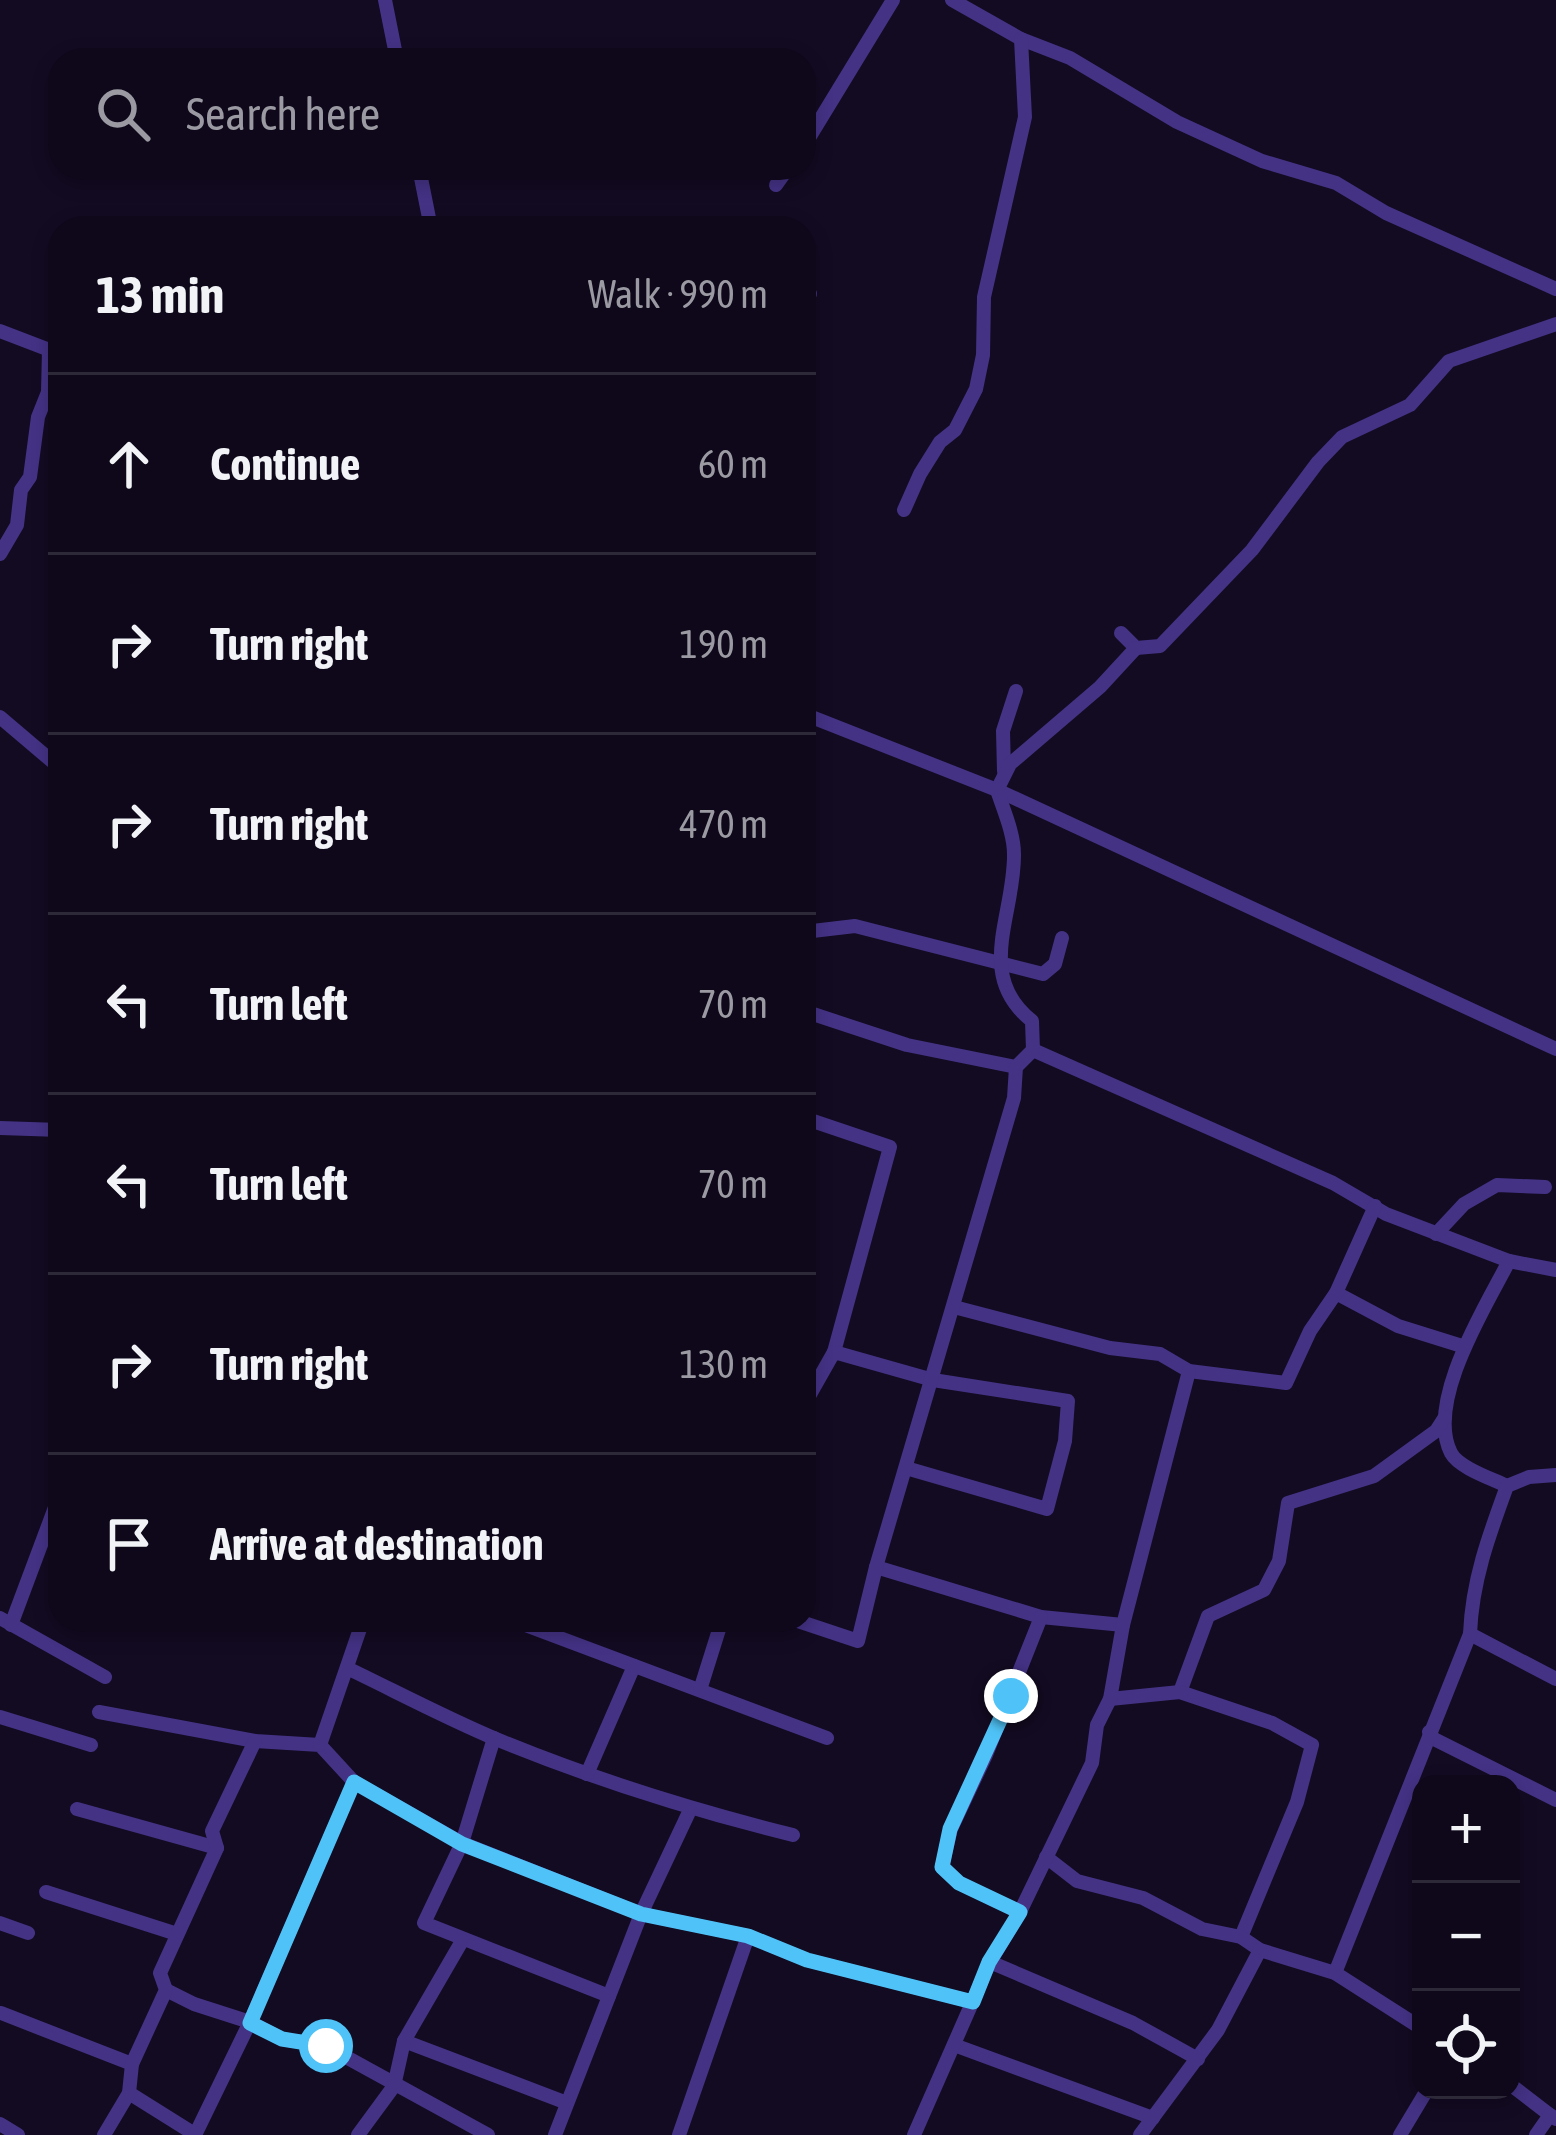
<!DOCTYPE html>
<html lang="en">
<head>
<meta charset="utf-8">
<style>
  :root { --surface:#0e081a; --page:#171123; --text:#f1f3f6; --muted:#9b9aa2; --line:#2e2939 }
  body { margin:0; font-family:"Asap Condensed",sans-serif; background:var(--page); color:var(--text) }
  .controls { position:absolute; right:36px; bottom:36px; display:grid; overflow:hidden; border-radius:24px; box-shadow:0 6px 18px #0003 }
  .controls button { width:108px; height:108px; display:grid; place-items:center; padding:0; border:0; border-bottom:3px solid var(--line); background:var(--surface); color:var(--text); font:60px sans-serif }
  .stop { position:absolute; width:36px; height:36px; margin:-27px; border:9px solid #4fc3f7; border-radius:50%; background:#fff }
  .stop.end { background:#4fc3f7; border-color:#fff; box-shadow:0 3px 12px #0008 }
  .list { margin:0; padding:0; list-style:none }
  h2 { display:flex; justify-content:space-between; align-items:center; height:156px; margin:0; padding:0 48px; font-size:51px }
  h2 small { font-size:39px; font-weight:400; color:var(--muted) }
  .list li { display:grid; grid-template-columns:78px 1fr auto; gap:36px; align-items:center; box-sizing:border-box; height:180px; padding:0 48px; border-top:3px solid var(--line) }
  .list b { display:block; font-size:45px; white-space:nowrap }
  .list em { font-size:39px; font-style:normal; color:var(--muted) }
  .icon { flex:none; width:66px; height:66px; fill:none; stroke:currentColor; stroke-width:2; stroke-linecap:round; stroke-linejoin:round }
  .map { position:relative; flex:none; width:1556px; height:2135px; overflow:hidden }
  .search { position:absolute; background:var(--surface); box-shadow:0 6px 18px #0003; left:48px; top:48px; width:768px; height:132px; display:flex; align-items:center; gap:30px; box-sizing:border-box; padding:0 42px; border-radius:36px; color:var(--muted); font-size:45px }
  .panel { position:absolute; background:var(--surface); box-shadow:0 6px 18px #0003; left:48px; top:216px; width:768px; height:1416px; border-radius:36px }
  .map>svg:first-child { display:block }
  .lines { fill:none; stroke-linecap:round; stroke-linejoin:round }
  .minor { stroke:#443285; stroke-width:14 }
  .route { stroke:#4fc3f7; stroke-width:15 }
</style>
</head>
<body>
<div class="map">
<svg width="1556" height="2135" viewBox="0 0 1556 2135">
  <rect width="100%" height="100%" fill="#130b22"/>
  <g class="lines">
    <!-- minor -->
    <g class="minor">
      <polyline points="385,0 397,60"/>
      <polyline points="952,0 1021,39 1070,58 1177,122 1262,161 1336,183 1386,213 1556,289"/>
      <polyline points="804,146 893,0"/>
      <polyline points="419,168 431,228"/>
      <polyline points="776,185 788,168"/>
      <polyline points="804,289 810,294"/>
      <polyline points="0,331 60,354"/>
      <polyline points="904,510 920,474 940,442 955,430 976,389 983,355 984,297 1025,117 1021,39"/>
      <polyline points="0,554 17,525 21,490 30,477 38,417 48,392 49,350"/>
      <polyline points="1121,633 1136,648 1160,646 1252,550 1318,462 1342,437 1410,405 1449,361 1556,324"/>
      <polyline points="804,714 997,790 1556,1049"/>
      <polyline points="0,717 60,768"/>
      <polyline points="1004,771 1003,731 1016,691"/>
      <polyline points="804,932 855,926 1043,974 1055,964 1062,938"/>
      <polyline points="804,1011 907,1045 1016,1067"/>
      <polyline points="1033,1050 1333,1183 1386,1214 1509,1261 1556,1270"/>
      <polyline points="804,1118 890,1147 834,1352"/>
      <polyline points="0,1128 60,1130"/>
      <polyline points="1436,1234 1464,1204 1497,1185 1545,1187"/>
      <polyline points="1336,1293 1398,1326 1462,1346"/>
      <polyline points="954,1307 1110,1348 1160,1354 1189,1371 1286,1383 1310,1331 1336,1293 1375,1206"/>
      <polyline points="804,1405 834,1352 933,1380 1068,1401 1065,1441 1047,1509 906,1468"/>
      <path d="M1507,1486C1493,1479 1459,1468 1451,1453C1425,1402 1486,1306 1509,1261"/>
      <polyline points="876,1567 1041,1617 1123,1625"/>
      <polyline points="0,1618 105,1677"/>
      <polyline points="512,1620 827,1738"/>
      <path d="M795,1620L858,1641L876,1567L1014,1098L1016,1067L1033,1050L1032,1021C974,975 1015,915 1014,854C1014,833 1003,809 997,790L1010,764L1100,687L1136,648"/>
      <polyline points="11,1625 60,1494"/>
      <polyline points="1470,1634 1556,1679"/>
      <path d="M347,1668C397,1692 446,1718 496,1739C593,1779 692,1810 793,1835"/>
      <polyline points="700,1690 722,1620"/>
      <polyline points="1180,1692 1208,1616 1264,1590 1279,1561 1288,1503 1374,1476 1436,1431 1445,1417"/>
      <polyline points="1110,1699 1180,1692 1272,1723 1312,1745 1297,1802 1241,1937"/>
      <polyline points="99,1712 255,1741 320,1745 354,1782 462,1843 641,1914 748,1936 807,1960 973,2002"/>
      <polyline points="0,1717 91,1745"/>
      <polyline points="1429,1732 1434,1739 1556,1800"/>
      <polyline points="494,1738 462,1843 424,1923 609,1996"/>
      <polyline points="320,1745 363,1620"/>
      <polyline points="587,1774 634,1666"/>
      <polyline points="77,1809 217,1848"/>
      <polyline points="1046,1857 1077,1881 1143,1898 1202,1929 1241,1937 1260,1950 1335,1973 1421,2028"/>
      <polyline points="46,1892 177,1934"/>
      <polyline points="1020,1912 959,1883 942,1867 951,1829 986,1755 1041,1617"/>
      <polyline points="0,1923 28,1933"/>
      <polyline points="990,1962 1133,2023 1198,2059"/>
      <path d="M1335,1973L1470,1634C1472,1581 1489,1535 1507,1486L1529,1477L1556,1475"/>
      <polyline points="166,1990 194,2004 250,2022 282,2039 326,2046 488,2135"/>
      <polyline points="1,2013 132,2064"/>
      <polyline points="404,2041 567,2103"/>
      <polyline points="954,2045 1153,2118"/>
      <polyline points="1511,2085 1550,2115"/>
      <polyline points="129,2093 196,2135"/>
      <polyline points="0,2124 18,2135"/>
      <polyline points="104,2135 129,2093 132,2064 166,1990 160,1973 217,1848 212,1831 255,1741"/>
      <polyline points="195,2135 250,2022 354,1782"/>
      <polyline points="358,2135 394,2086 404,2041 462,1941"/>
      <polyline points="555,2135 641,1914 690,1810"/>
      <polyline points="679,2135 748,1936"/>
      <polyline points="914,2135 990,1962 1020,1912 1092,1763 1097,1725 1110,1699 1123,1625 1189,1371"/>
      <polyline points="1140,2135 1218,2030 1260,1950"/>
      <polyline points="1400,2135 1427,2090"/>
      <polyline points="1536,2135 1550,2115 1556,2119"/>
    </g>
  </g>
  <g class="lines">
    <!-- route -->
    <polyline class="route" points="326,2046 282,2039 250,2023 354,1782 462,1844 641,1914 748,1936 807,1960 973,2002 989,1962 1020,1912 959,1883 942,1867 950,1829 1011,1696"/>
  </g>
</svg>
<div class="controls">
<button>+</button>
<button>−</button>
<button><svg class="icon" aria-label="locate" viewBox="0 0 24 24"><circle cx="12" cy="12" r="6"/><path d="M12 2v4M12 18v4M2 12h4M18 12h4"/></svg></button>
</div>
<div class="stop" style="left:326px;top:2046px"></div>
<div class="stop end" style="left:1011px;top:1696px"></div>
<div class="search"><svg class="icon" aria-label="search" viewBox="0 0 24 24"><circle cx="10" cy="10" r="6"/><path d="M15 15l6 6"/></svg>Search here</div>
<section class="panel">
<h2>13 min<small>Walk · 990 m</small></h2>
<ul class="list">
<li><svg class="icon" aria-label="ahead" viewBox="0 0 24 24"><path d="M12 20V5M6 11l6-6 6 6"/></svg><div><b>Continue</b></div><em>60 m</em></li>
<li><svg class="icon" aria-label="right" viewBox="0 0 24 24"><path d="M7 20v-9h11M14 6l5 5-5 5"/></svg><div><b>Turn right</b></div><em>190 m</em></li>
<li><svg class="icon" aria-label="right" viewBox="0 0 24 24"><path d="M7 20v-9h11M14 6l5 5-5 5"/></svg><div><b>Turn right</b></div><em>470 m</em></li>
<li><svg class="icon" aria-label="left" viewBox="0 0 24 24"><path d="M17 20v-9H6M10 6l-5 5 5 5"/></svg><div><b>Turn left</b></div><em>70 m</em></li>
<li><svg class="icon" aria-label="left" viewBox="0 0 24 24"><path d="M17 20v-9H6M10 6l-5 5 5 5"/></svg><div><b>Turn left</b></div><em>70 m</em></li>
<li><svg class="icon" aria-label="right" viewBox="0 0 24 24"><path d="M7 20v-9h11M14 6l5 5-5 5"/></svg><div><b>Turn right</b></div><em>130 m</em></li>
<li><svg class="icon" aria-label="arrive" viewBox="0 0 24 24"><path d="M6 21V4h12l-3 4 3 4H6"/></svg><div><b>Arrive at destination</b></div></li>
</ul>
</section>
</div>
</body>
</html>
